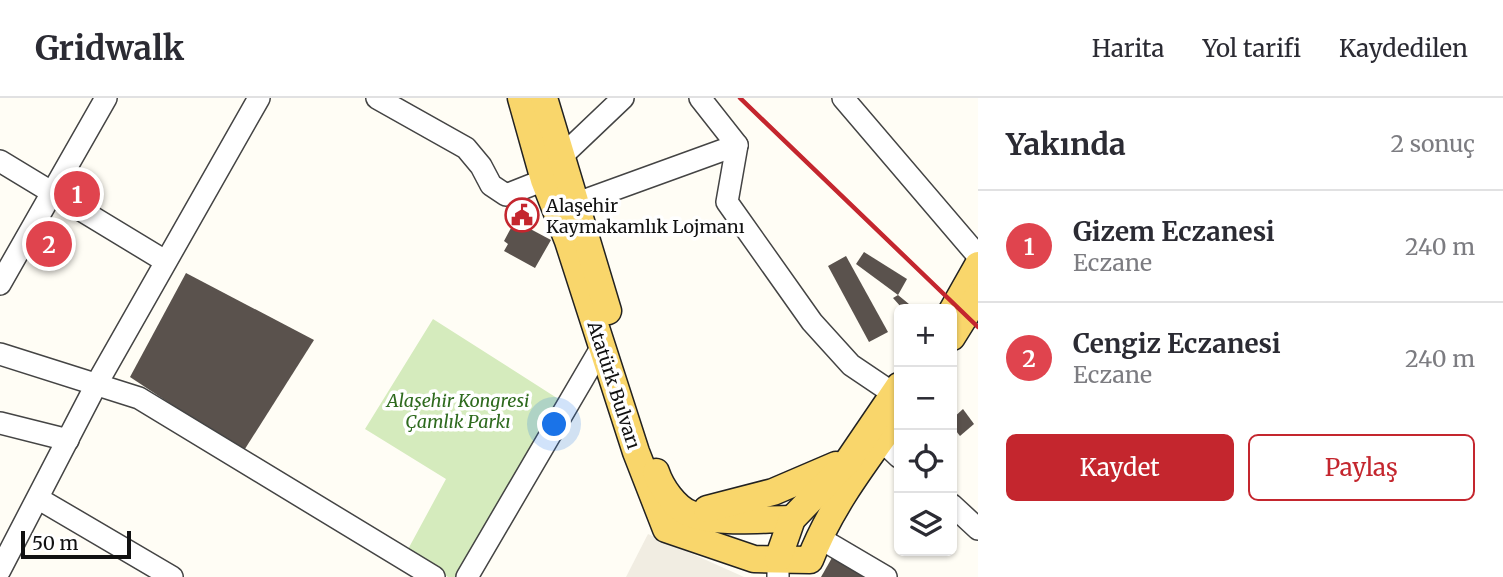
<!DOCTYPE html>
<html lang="tr">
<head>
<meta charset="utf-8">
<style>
  :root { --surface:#fff; --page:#f7f7f7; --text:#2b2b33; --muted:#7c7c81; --line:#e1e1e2; --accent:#c4262e }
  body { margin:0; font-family:Merriweather,serif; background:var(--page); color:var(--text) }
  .controls { position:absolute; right:21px; bottom:21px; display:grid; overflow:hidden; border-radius:10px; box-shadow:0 2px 5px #0004 }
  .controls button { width:63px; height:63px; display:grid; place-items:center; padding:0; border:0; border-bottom:2px solid var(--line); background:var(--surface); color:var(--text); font:35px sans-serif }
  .scale { position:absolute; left:21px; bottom:18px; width:110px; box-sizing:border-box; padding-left:7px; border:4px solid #111; border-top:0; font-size:19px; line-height:24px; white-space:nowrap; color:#111; -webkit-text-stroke:5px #fff; paint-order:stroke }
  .you { position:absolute; left:555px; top:327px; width:24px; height:24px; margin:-18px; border:5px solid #fff; border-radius:50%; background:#1a73e8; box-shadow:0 0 0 10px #1a73e833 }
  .badge { display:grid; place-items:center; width:46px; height:46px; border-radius:50%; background:var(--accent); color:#fff; font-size:23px; font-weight:700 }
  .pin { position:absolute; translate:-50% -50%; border:4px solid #fff; box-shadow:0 2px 7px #0006 }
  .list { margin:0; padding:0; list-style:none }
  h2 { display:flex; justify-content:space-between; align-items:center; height:91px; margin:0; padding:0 28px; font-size:30px }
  h2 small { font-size:23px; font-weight:400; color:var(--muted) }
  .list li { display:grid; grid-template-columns:46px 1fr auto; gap:21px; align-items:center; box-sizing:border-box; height:112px; padding:0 28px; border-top:2px solid var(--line) }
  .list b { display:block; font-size:26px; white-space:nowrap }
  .list p { margin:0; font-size:23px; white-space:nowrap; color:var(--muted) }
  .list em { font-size:23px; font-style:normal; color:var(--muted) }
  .actions { display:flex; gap:14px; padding:21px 28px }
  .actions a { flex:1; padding:16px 0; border:2px solid var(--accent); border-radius:10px; text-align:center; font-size:24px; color:var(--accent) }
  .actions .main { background:var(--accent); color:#fff }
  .icon { flex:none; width:38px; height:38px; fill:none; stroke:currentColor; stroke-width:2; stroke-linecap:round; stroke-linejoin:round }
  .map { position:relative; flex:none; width:978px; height:479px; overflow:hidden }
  header { display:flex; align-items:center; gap:42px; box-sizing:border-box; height:98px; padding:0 35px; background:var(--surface); border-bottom:2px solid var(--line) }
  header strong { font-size:33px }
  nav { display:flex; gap:38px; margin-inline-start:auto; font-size:24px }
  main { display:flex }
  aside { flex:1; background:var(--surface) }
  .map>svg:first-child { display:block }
  .green { fill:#d5ebbd }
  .plaza { fill:#f1ede2 }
  .building { fill:#5a524d }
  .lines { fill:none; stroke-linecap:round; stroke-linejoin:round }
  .minor-casing { stroke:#444; stroke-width:24 }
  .major-casing { stroke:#222; stroke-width:29 }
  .minor { stroke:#fff; stroke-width:21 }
  .major { stroke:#f9d66b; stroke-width:26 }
  .rail { stroke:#c4262e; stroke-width:4.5 }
  .labels { text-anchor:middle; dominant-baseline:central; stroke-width:7; stroke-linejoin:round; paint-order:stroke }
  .poi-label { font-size:18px; fill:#111; stroke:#fff; text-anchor:start }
  .street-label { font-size:18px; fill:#111; stroke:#fff }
  .park-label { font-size:18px; font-style:italic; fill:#2f6b1f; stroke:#fff }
</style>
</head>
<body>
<header>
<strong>Gridwalk</strong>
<nav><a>Harita</a><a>Yol tarifi</a><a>Kaydedilen</a></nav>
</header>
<main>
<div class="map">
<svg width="978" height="479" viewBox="0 0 978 479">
  <rect width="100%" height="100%" fill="#fffdf5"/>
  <!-- green -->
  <polygon class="green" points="433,221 560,302 461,479 448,479 406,455 446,381 365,331"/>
  <!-- plaza -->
  <polygon class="plaza" points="648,436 744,479 626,479"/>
  <!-- building -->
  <g class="building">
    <polygon points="521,126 551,142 535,170 504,153 508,146 504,143 511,130 517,133"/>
    <polygon points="864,154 907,181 898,197 856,166"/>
    <polygon points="846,158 888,234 869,244 828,168"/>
    <polygon points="186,175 314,242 243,354 130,279"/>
    <polygon points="898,197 915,211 899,211 899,217 895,214 901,209 893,200"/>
    <polygon points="963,311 974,326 960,338 952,328 952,321"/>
    <polygon points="833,458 869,479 821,479"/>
  </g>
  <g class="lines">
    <defs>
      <g id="minor">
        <polyline points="377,0 466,50 481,68 491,87 506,97 544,82"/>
        <polyline points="700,0 737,47 727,104 812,224 851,267 894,296"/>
        <polyline points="843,0 978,158"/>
        <polyline points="562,58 623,0"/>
        <polyline points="0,63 165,163"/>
        <polyline points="577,105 737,47"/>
        <polyline points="0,186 106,0"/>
        <polyline points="0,256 139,300 434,479"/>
        <polyline points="0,325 68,342"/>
        <polyline points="881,342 899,359"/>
        <polyline points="39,401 172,479"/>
        <polyline points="952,407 978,431"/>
        <polyline points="818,439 886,479"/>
        <polyline points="0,472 96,287 259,0"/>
        <polyline points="467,479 601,250"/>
        <polyline points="778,479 778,461"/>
      </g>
      <g id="major">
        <path d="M521,0L544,82L568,143L636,354L666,431L754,461L810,462C830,409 866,363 899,317"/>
        <polyline points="544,0 608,213"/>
        <polyline points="952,213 978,167"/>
        <polyline points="952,239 977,199"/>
        <path d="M656,374C661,389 675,410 691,416C718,426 763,421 792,421"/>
        <polyline points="707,411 773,394 836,367"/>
        <polyline points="778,461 792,421 848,363 899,288"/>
      </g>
    </defs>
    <!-- minor casing -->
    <use href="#minor" class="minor-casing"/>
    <!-- major casing -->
    <use href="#major" class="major-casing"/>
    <!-- minor -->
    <use href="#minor" class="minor"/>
    <!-- major -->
    <use href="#major" class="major"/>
    <!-- rail -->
    <polyline class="rail" points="740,0 978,229"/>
  </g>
  <!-- icons -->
  <defs>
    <symbol id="civic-ring" viewBox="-11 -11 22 22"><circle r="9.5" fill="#fff" stroke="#c4262e" stroke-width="1.5"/><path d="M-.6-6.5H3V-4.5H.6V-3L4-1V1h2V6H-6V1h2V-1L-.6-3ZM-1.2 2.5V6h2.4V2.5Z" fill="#c4262e"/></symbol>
  </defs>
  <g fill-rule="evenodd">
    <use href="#civic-ring" x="503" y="98" width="38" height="38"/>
  </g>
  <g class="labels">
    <!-- poi labels -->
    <g class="poi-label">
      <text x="546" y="107">Alaşehir<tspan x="546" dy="21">Kaymakamlık Lojmanı</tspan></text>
    </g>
    <!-- street labels -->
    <g class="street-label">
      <text transform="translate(614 287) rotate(72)">Atatürk Bulvarı</text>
    </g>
    <!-- park labels -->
    <g class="park-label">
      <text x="458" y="302">Alaşehir Kongresi<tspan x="458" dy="21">Çamlık Parkı</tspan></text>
    </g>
  </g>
</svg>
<div class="controls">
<button>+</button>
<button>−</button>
<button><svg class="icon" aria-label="locate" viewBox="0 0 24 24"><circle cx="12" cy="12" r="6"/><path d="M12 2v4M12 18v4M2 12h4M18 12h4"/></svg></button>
<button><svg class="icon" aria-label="layers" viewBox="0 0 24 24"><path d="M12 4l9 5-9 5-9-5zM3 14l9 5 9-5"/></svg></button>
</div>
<div class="scale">50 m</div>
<div class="you"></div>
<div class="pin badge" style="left:77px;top:96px;background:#e0444e">1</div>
<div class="pin badge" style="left:49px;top:146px;background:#e0444e">2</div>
</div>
<aside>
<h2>Yakında<small>2 sonuç</small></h2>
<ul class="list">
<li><span class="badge" style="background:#e0444e">1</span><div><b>Gizem Eczanesi</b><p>Eczane</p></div><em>240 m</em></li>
<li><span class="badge" style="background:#e0444e">2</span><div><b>Cengiz Eczanesi</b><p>Eczane</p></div><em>240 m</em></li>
</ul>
<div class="actions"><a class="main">Kaydet</a><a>Paylaş</a></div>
</aside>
</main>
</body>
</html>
